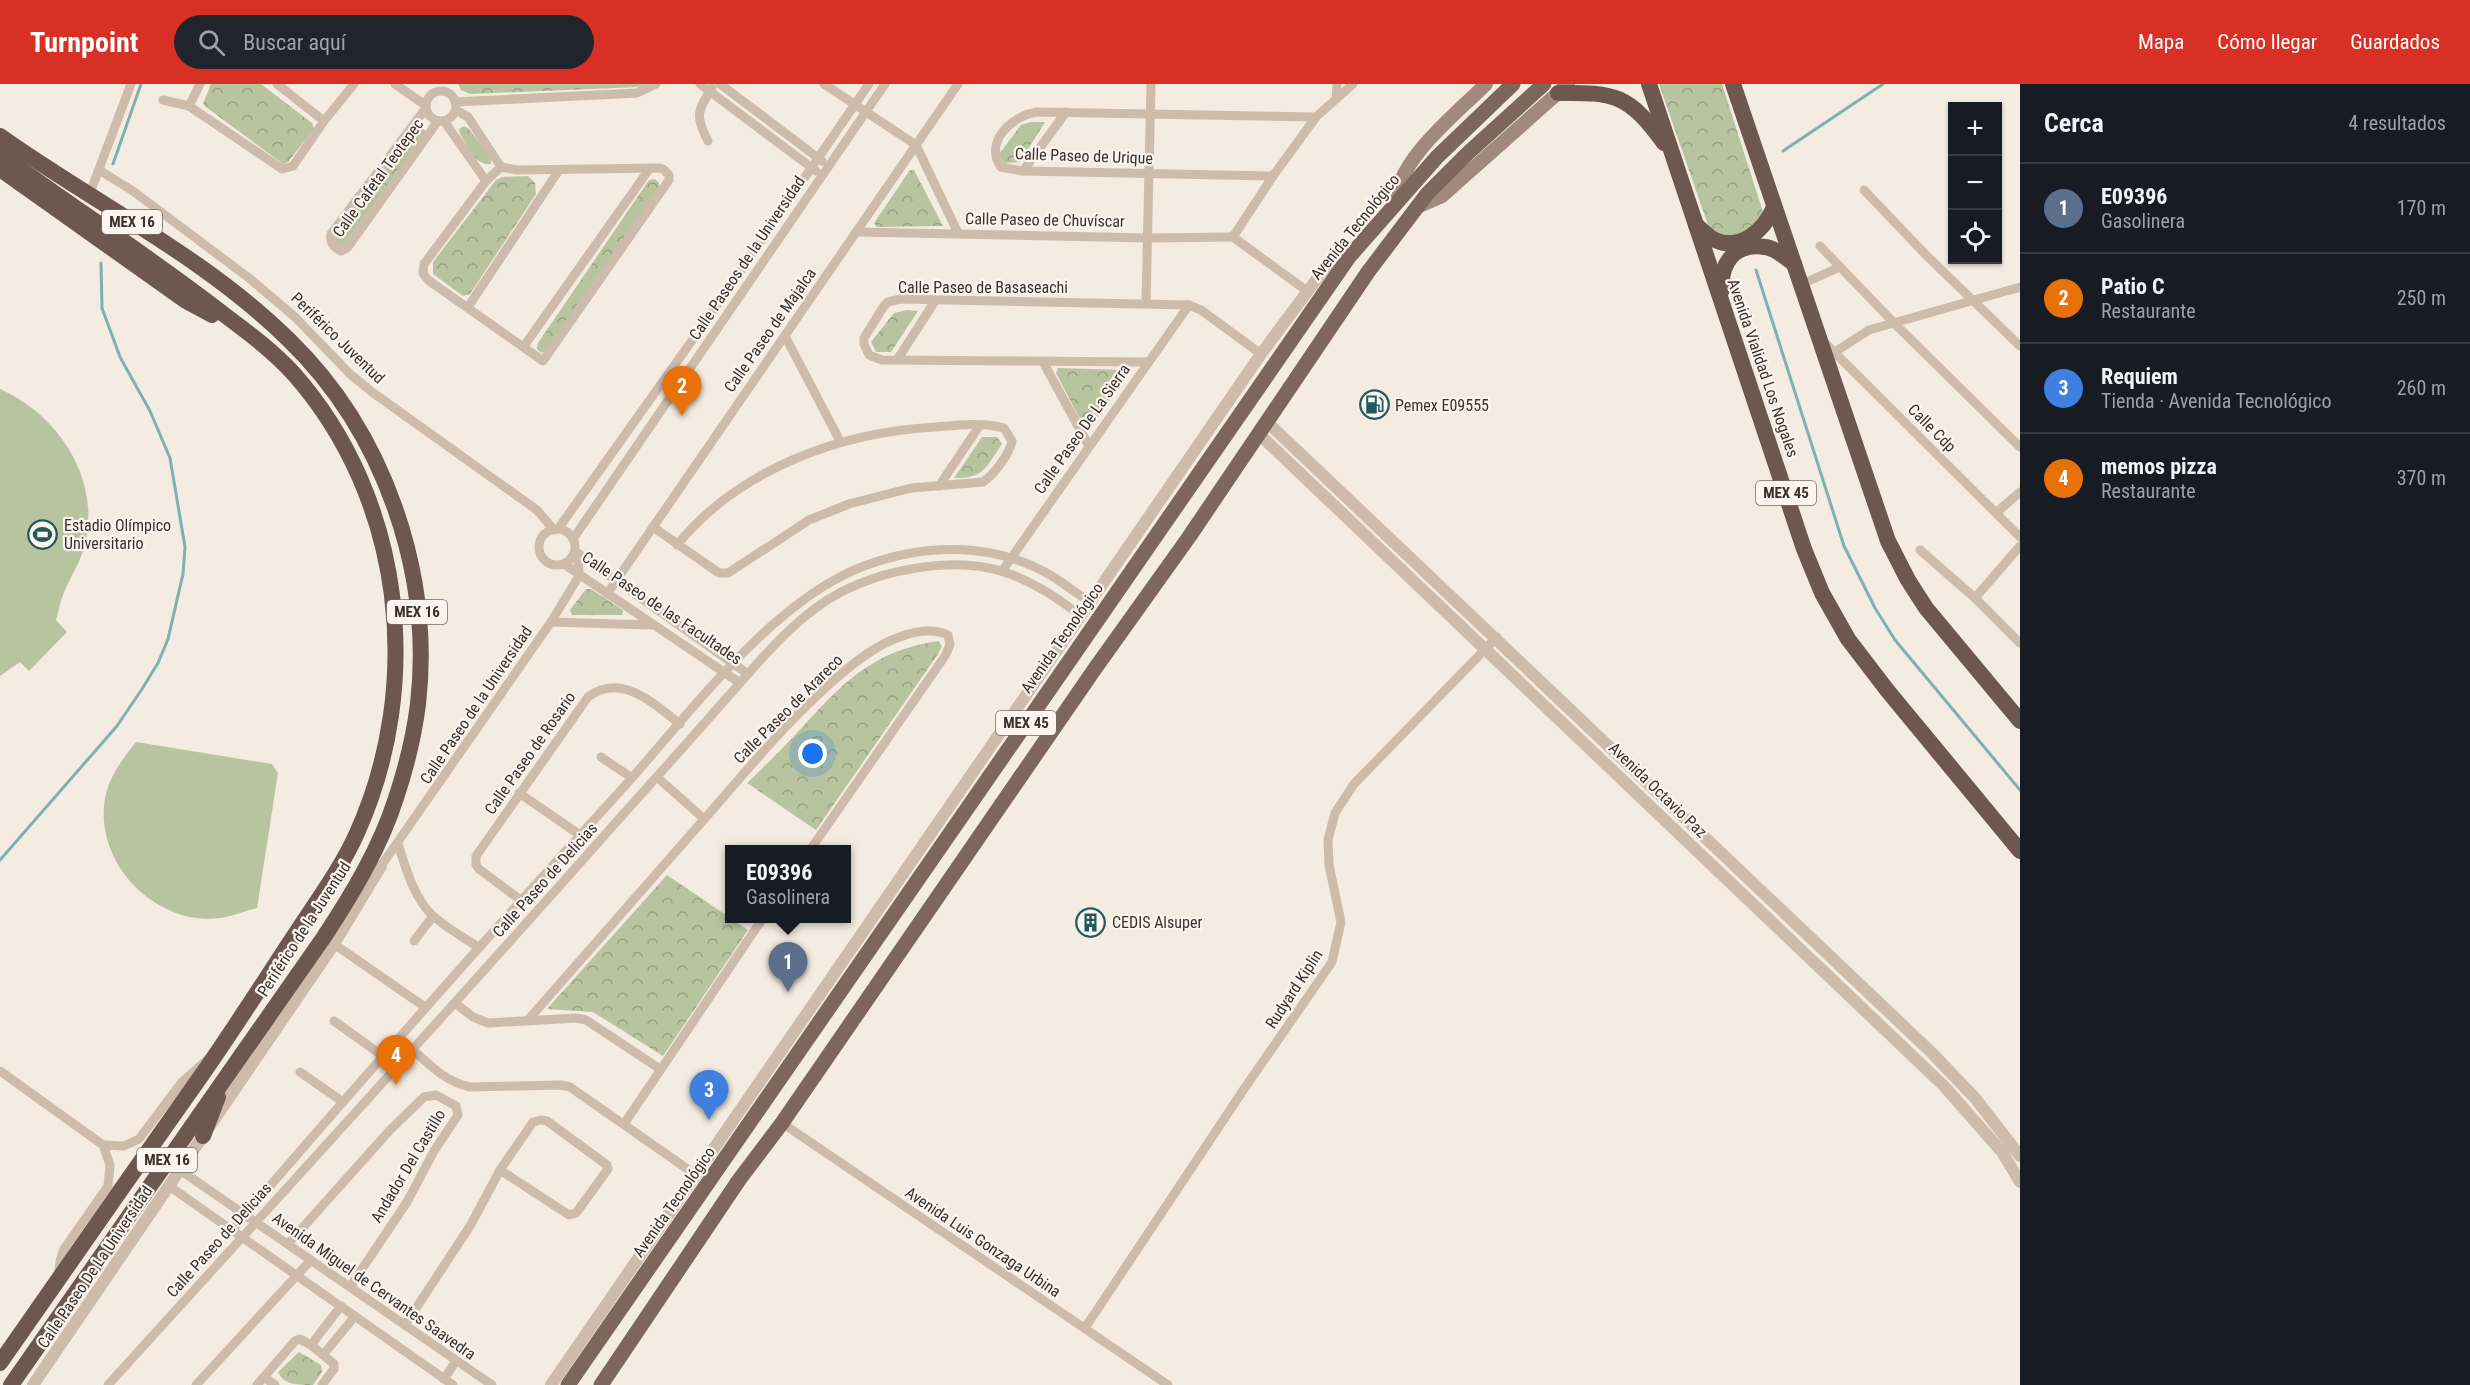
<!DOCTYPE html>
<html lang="es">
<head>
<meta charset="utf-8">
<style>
  :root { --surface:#171b24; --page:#20242c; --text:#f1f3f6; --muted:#9ea1a6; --line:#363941; --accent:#d93025 }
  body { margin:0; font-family:"Roboto Condensed",sans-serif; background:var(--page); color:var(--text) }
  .controls { position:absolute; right:18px; top:18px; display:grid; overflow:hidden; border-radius:0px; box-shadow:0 2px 4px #0004 }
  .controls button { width:54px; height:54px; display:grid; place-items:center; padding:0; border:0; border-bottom:2px solid var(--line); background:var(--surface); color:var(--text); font:30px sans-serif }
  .you { position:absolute; left:813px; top:670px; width:21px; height:21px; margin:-15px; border:4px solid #fff; border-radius:50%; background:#1a73e8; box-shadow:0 0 0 9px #1a73e833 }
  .badge { display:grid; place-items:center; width:39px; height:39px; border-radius:50%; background:var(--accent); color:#fff; font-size:20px; font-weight:700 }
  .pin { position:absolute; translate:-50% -50px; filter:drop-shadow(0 2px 3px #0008) }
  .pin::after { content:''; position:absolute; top:32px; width:21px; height:18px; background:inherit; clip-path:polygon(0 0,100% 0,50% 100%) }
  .popup { position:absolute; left:725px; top:761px; width:126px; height:78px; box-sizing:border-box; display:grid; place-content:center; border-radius:0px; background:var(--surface); filter:drop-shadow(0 2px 4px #0005); font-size:20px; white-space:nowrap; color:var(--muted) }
  .popup b { font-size:22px; color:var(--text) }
  .popup::after { content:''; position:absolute; left:50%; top:100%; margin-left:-12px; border:12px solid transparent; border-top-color:var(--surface) }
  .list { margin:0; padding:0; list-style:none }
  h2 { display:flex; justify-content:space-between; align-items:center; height:78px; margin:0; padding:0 24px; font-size:26px }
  h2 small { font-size:20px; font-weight:400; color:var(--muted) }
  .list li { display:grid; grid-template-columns:39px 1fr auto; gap:18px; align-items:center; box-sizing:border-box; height:90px; padding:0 24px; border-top:2px solid var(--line) }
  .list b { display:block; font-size:22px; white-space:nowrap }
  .list p { margin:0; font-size:20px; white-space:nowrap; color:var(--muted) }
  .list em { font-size:20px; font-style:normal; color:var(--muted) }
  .icon { flex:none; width:33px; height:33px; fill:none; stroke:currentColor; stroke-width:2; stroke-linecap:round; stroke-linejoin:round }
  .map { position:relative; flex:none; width:2020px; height:1301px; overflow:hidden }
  header { display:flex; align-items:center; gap:36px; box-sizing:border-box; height:84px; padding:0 30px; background:var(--accent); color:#fff }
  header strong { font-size:28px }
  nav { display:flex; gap:33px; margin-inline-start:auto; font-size:21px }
  .search { width:420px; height:54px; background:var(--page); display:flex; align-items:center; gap:15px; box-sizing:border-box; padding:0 21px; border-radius:33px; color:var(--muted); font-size:22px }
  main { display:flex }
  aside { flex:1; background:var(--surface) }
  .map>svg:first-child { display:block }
  .grass { fill:#b8c4a0 }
  .park { fill:url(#park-crowns) }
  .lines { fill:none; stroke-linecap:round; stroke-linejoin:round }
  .stream { stroke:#7fb0b2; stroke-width:3 }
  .minor { stroke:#cdbbac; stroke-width:9 }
  .tertiary { stroke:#cdbbac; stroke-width:12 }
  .secondary { stroke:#a18a7d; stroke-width:14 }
  .primary { stroke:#7d675c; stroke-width:15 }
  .trunk { stroke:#6c584f; stroke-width:16 }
  .labels { text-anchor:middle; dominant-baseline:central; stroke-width:4.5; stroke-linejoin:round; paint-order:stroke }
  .shield { fill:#fbf5ee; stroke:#756b66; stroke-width:1.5 }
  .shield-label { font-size:15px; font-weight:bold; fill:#3b302b }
  .street-label { font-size:16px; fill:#3b302b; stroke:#fbf5ee }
  .poi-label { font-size:16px; fill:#3b302b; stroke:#fbf5ee; text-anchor:start }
</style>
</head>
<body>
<header>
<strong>Turnpoint</strong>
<div class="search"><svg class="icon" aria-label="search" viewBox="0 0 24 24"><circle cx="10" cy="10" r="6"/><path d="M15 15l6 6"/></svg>Buscar aquí</div>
<nav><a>Mapa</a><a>Cómo llegar</a><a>Guardados</a></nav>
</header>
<main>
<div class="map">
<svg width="2020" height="1301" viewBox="0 0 2020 1301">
  <defs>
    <pattern id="park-crowns" width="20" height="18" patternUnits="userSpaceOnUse" patternTransform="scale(1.5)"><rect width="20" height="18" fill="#b8c4a0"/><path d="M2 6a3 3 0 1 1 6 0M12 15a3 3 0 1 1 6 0" fill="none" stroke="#97a083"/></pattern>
  </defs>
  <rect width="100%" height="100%" fill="#f4ebe1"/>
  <!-- grass -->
  <g class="grass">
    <path d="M0,305C61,332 104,400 83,467C79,480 71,492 66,504C61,514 59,525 56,536L67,548L29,587L20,578L0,592Z"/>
    <path d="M136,658L272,680L278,689L257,824C245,827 233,832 221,834C159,842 99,785 104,722C106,696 121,677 136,658Z"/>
  </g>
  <!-- park -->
  <g class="park">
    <polygon points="211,0 261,0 312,39 314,45 288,78 283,80 206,23 203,20"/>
    <polygon points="458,0 647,0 638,3 470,10 461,6"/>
    <polygon points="1659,0 1722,0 1763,128 1759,141 1730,155 1709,144"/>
    <polygon points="1030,38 1045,38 1020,78 1004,79 999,70 1021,41"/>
    <path d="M464,42L469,45L490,72L491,80C475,82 467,61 460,50L459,45Z"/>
    <polygon points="423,44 426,48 343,162 337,162 334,152 415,46"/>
    <polygon points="910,86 914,86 943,142 877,143 874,139"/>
    <polygon points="528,92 535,99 536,110 470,210 463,212 433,190 433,178 496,96 502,93"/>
    <polygon points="655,95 659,99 659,104 548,266 541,269 537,265 538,259 649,96"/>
    <polygon points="907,226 918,227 891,268 876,268 871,258 894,229"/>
    <polygon points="1058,284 1126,286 1127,290 1090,345 1085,345 1056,289"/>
    <path d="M982,353H997L1002,360C986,383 984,395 954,394Z"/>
    <polygon points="586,505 591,505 623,526 622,531 572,531 570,526"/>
    <path d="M938,557L942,562L938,570L816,746L747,699C764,683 780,667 796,650C840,602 870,567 938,557Z"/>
    <polygon points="667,791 748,846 663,972 593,928 547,925"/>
    <path d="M299,1268L321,1281L322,1288L313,1301C299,1301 283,1301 278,1288Z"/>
  </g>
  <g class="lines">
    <!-- stream -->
    <g class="stream">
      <polyline points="1783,67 1883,0"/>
      <polyline points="113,80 141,0"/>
      <polyline points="1756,186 1844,462 1875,524 1895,556 2020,706"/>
      <polyline points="0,776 117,642 142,605 158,579 168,555 183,490 185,463 170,374 150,327 120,273 102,224 101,179"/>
    </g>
    <!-- minor -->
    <g class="minor">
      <polyline points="200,0 189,22 282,85 293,82 324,37 354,0"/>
      <polyline points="277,0 324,37"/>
      <polyline points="395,0 425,21"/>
      <polyline points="700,0 816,87"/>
      <polyline points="720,0 822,77"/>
      <polyline points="824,0 916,61 958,149"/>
      <circle cx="441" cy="22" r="15"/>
      <polyline points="1336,15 1337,0"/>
      <polyline points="163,16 189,22"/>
      <polyline points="455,18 637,9 656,0"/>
      <path d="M426,24L331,150C329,159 334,163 341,167L348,163L438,37"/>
      <polyline points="456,26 468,33 501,83 517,86 659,84 663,85 669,91 669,96 543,277 428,196 423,189 424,180 486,97 501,83"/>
      <polyline points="444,37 486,97"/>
      <path d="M708,57C695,32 697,27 712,4"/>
      <polyline points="99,86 133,107 249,194 295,233 350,290 372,308 537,426 554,446"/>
      <polyline points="1023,87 1066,28"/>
      <path d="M1273,92L1023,87L1001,83C983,58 1013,31 1037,28L1316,33"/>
      <polyline points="1864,106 1926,171 2020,262"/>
      <polyline points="90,109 131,0"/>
      <polyline points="856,148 1149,154 1233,153"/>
      <polyline points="1233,153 1273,92 1316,33 1353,0"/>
      <polyline points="1233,153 1307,207"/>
      <polyline points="1820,162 1895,240 2020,363"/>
      <polyline points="1802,200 1840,183"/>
      <polyline points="1146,219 1151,0"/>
      <polyline points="468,223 559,86"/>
      <polyline points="785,252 840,357"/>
      <polyline points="1824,258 2020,453"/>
      <polyline points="524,262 650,84"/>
      <polyline points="1835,268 1869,246 2020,203"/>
      <polyline points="897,276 935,217"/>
      <polyline points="1043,278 1089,362"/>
      <polyline points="1147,278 882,276 869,271 864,260 864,254 884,222 888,218 901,215 1189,221 1201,226 1261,270"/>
      <polyline points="939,402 980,341"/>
      <polyline points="1996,429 2020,408"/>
      <path d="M653,443L719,489H728L809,436L849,420L911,404L983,398C994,391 1010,369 1012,357L1004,344C983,338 958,341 936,343C840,348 739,385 677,461"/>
      <polyline points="558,445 708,234 869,0"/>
      <circle cx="557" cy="463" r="18"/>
      <polyline points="573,455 885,0"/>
      <polyline points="1920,466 1975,514 2020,559"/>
      <polyline points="576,468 748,590"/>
      <polyline points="564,480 740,599"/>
      <polyline points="1002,487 1189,221"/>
      <polyline points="607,510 958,0"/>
      <polyline points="1975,514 2020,462"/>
      <polyline points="551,538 651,541"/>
      <polyline points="601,673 632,694"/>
      <polyline points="657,693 704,735"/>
      <polyline points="519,709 580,751"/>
      <path d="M398,760C406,784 413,812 432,831C445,843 463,853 478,863"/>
      <polyline points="381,782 551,538 579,492 578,469"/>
      <path d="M522,817L479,785L476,781V772L588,613C621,588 653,619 680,640"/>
      <polyline points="414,857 433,832"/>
      <polyline points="334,860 425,923"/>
      <polyline points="455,919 473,933 488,939 577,934 586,936 660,985"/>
      <path d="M528,936C590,866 652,795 714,724C757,674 810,611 864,572C885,557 922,539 948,551L950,561L945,572L810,766"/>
      <polyline points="334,937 383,972"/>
      <path d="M412,965C431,982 446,998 470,1003L561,1001L570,1003L696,1091"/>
      <polyline points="0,987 103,1061 124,1062 139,1055 182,998 208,975"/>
      <polyline points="300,988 343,1018"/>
      <polyline points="782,1039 1168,1301"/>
      <polyline points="624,1040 763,834"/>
      <polyline points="180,1086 492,1301"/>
      <polyline points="169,1102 453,1301"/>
      <path d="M232,1146C360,997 490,850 622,705C689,631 771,517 864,482C923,460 989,458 1045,488C1060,496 1074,508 1089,517"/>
      <polyline points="288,1160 390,1046 424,1013 436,1011 456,1022 458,1031 434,1067 407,1118 350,1203"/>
      <polyline points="59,1189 60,1177 64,1165 108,1102 110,1081 103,1061"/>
      <polyline points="405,1241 470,1142 500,1086 533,1038 541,1036 547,1037 607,1081 608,1085 576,1129 569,1131 500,1086"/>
      <polyline points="1085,1244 1244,1005 1332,878 1341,838 1329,781 1328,756 1335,729 1354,700 1497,553"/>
      <polyline points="311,1261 341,1222"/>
      <polyline points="323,1271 355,1232"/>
      <polyline points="264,1293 275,1301"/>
      <polyline points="444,1295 456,1277"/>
      <path d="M108,1301C274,1118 440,937 603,753C643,708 684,663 724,617C758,579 795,532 841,508C886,485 954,472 1004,488C1032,497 1056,513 1080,531"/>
      <polyline points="196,1301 311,1176"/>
      <polyline points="257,1301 295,1257 300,1255 311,1261 334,1280 334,1285 322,1301"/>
    </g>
    <!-- tertiary -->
    <g class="tertiary">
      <polyline points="1267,338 1932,969 1975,1014 2020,1072"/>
      <polyline points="1259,350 1944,1002 2002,1068 2020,1098"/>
      <polyline points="33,1301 334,860 381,782"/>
      <polyline points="551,1301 1261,270 1325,184 1349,173"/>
    </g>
    <!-- secondary -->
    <g class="secondary">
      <path d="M1394,120C1400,73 1454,32 1486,0"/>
      <polyline points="1419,122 1442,112 1568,0"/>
    </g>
    <!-- primary -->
    <g class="primary">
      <polyline points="568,1301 1349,173 1437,73 1513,0"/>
      <polyline points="601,1301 739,1096 782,1039 1094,586 1189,453 1368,188 1427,110 1468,69 1544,0"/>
    </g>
    <!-- trunk -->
    <g class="trunk">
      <polyline points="1649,0 1804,465 1822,509 1848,555 1887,606 2020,767"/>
      <polyline points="1733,0 1888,457 1908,496 1926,524 2020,637"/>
      <path d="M1558,9C1616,8 1629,11 1664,59"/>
      <path d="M0,52C96,120 205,173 289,256C384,348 433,489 418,620C414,652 406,684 396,714C380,764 353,809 324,853L11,1301"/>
      <path d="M0,69C23,88 49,105 73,122C125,158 176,193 226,232C250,250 274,268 294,290C404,415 424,600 357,749C341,785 316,818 294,852C261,902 229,953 194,1002C129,1094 64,1187 0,1279"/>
      <polyline points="0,85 186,217 212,231"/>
      <path d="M1696,141C1702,146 1708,153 1715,156C1741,168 1765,145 1774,123"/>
      <path d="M1722,206C1720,179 1735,158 1765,163C1776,164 1786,174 1794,180"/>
      <polyline points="203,1052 218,1013"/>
    </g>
  </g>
  <!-- icons -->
  <defs>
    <symbol id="fuel-ring" viewBox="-11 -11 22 22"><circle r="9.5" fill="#fbf5ee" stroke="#1f5a5e" stroke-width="1.5"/><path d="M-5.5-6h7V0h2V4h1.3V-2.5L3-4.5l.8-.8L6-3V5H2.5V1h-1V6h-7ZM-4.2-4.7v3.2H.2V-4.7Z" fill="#1f5a5e"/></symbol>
    <symbol id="stadium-ring" viewBox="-11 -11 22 22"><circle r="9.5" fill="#fbf5ee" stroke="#1f5a5e" stroke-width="1.5"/><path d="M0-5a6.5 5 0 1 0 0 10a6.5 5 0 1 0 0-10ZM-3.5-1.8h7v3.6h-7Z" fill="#1f5a5e"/></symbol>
    <symbol id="building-ring" viewBox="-11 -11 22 22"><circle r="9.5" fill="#fbf5ee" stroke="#1f5a5e" stroke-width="1.5"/><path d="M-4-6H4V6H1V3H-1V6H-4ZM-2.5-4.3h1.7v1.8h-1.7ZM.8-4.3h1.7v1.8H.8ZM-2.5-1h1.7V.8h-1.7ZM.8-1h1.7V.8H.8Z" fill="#1f5a5e"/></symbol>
  </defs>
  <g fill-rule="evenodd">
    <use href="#fuel-ring" x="1358" y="304" width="33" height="33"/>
    <use href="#stadium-ring" x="26" y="434" width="33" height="33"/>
    <use href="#building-ring" x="1074" y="822" width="33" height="33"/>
  </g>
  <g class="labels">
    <!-- shield labels -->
    <g class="shield">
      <rect x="102" y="126" width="60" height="24" rx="4.5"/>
      <rect x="1756" y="397" width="60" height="24" rx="4.5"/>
      <rect x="387" y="516" width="60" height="24" rx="4.5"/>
      <rect x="996" y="627" width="60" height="24" rx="4.5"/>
      <rect x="137" y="1064" width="60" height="24" rx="4.5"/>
    </g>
    <g class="shield-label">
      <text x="132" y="138">MEX 16</text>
      <text x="1786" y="409">MEX 45</text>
      <text x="417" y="528">MEX 16</text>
      <text x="1026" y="639">MEX 45</text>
      <text x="167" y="1076">MEX 16</text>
    </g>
    <!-- street labels -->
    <g class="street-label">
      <text transform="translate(1084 72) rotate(2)">Calle Paseo de Urique</text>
      <text transform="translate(378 94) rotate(-54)">Calle Cafetal Teotepec</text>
      <text transform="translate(1045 136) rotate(1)">Calle Paseo de Chuvíscar</text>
      <text transform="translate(1355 143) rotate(-51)">Avenida Tecnológico</text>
      <text transform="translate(747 174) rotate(-56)">Calle Paseos de la Universidad</text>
      <text x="983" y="203">Calle Paseo de Basaseachi</text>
      <text transform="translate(770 246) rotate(-55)">Calle Paseo de Majalca</text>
      <text transform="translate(338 254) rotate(44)">Periférico Juventud</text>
      <text transform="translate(1763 284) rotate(71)">Avenida Vialidad Los Nogales</text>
      <text transform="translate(1932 344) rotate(45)">Calle Cdp</text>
      <text transform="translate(1082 345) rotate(-55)">Calle Paseo De La Sierra</text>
      <text transform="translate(662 524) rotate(34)">Calle Paseo de las Facultades</text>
      <text transform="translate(1062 554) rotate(-55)">Avenida Tecnológico</text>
      <text transform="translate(476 621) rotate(-56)">Calle Paseo de la Universidad</text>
      <text transform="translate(788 625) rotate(-45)">Calle Paseo de Arareco</text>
      <text transform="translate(530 669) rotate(-55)">Calle Paseo de Rosario</text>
      <text transform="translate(1658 706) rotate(44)">Avenida Octavio Paz</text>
      <text transform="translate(545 796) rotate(-48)">Calle Paseo de Delicias</text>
      <text transform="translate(304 845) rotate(-57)">Periférico de la Juventud</text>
      <text transform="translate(1294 905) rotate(-57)">Rudyard Kiplin</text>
      <text transform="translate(408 1082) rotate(-59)">Andador Del Castillo</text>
      <text transform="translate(674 1118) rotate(-55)">Avenida Tecnológico</text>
      <text transform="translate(219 1156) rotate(-48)">Calle Paseo de Delicias</text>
      <text transform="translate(983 1158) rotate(34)">Avenida Luis Gonzaga Urbina</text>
      <text transform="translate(95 1183) rotate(-56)">Calle Paseo De La Universidad</text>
      <text transform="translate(374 1202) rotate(35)">Avenida Miguel de Cervantes Saavedra</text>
    </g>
    <!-- poi labels -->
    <g class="poi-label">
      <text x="1395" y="321">Pemex E09555</text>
      <text x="64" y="441">Estadio Olímpico<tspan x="64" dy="18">Universitario</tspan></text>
      <text x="1112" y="838">CEDIS Alsuper</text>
    </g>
  </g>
</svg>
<div class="controls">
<button>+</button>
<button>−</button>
<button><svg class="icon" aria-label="locate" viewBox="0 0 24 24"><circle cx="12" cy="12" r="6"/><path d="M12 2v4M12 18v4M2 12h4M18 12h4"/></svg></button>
</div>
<div class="you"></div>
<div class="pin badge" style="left:788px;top:908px;background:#5c6f8a">1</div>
<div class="popup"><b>E09396</b>Gasolinera</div>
<div class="pin badge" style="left:682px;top:332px;background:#e8710a">2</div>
<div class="pin badge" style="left:709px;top:1036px;background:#3f7fe0">3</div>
<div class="pin badge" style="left:396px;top:1001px;background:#e8710a">4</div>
</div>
<aside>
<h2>Cerca<small>4 resultados</small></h2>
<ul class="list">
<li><span class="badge" style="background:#5c6f8a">1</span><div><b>E09396</b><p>Gasolinera</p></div><em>170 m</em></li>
<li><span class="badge" style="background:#e8710a">2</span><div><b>Patio C</b><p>Restaurante</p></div><em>250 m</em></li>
<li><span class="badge" style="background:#3f7fe0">3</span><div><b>Requiem</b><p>Tienda · Avenida Tecnológico</p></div><em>260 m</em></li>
<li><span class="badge" style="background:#e8710a">4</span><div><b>memos pizza</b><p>Restaurante</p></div><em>370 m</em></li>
</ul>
</aside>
</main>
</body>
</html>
